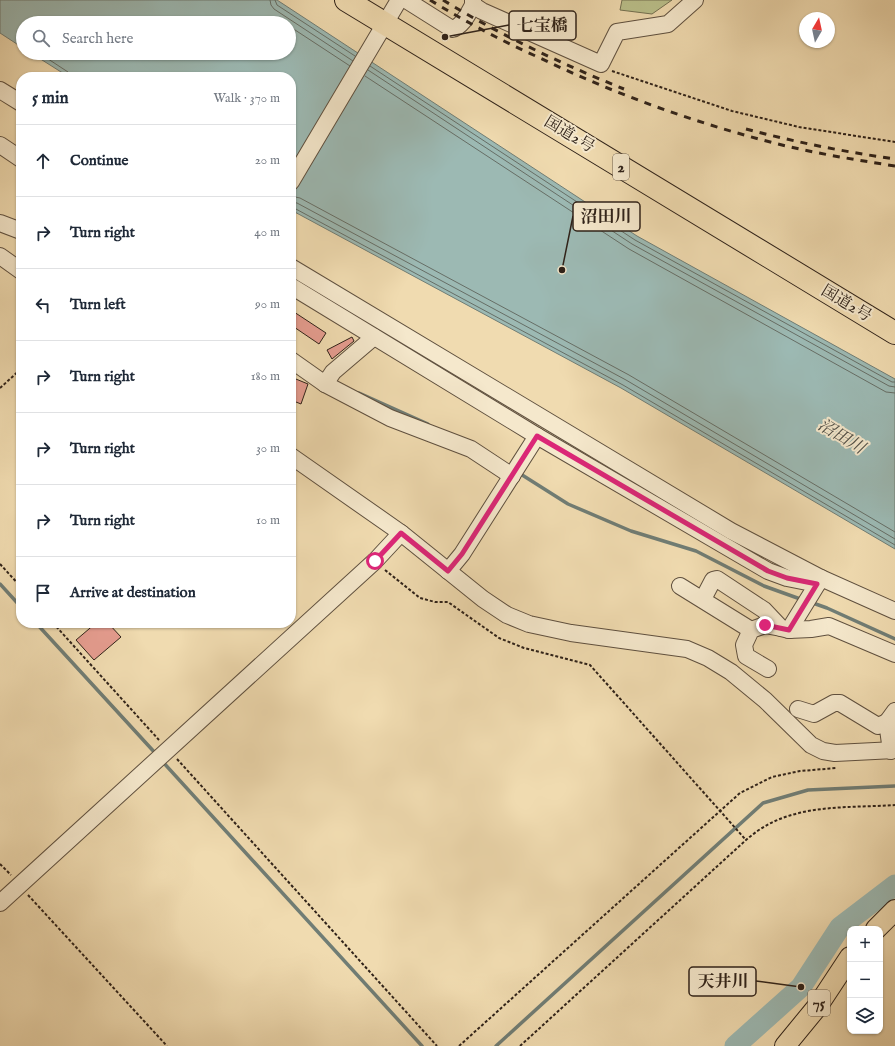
<!DOCTYPE html>
<html lang="en">
<head>
<meta charset="utf-8">
<style>
  :root { --surface:#fff; --page:#f2f2f3; --text:#1f2937; --muted:#747a83; --line:#e0e1e3 }
  body { margin:0; font-family:"IM FELL English","Noto Serif JP",serif; background:var(--page); color:var(--text) }
  .controls { position:absolute; right:12px; bottom:12px; display:grid; overflow:hidden; border-radius:8px; box-shadow:0 1px 3px #0004 }
  .controls button { width:36px; height:36px; display:grid; place-items:center; padding:0; border:0; border-bottom:1px solid var(--line); background:var(--surface); color:var(--text); font:20px sans-serif }
  .compass { position:absolute; left:799px; top:12px; width:36px; height:36px; border-radius:50%; background:var(--surface); box-shadow:0 1px 3px #0004; rotate:9deg }
  .stop { position:absolute; width:12px; height:12px; margin:-9px; border:3px solid #db2777; border-radius:50%; background:#fff }
  .stop.end { background:#db2777; border-color:#fff; box-shadow:0 1px 4px #0008 }
  .list { margin:0; padding:0; list-style:none }
  h2 { display:flex; justify-content:space-between; align-items:center; height:52px; margin:0; padding:0 16px; font-size:17px }
  h2 small { font-size:13px; font-weight:400; color:var(--muted) }
  .list li { display:grid; grid-template-columns:26px 1fr auto; gap:12px; align-items:center; box-sizing:border-box; height:72px; padding:0 16px; border-top:1px solid var(--line) }
  .list b { display:block; font-size:15px; white-space:nowrap }
  .list em { font-size:13px; font-style:normal; color:var(--muted) }
  .icon { flex:none; width:22px; height:22px; fill:none; stroke:currentColor; stroke-width:2; stroke-linecap:round; stroke-linejoin:round }
  .map { position:relative; flex:none; width:895px; height:1046px; overflow:hidden }
  .search { position:absolute; background:var(--surface); box-shadow:0 1px 3px #0004; left:16px; top:16px; width:280px; height:44px; display:flex; align-items:center; gap:10px; box-sizing:border-box; padding:0 14px; border-radius:22px; color:var(--muted); font-size:15px }
  .panel { position:absolute; background:var(--surface); box-shadow:0 1px 3px #0004; left:16px; top:72px; width:280px; height:556px; border-radius:16px }
  .map>svg:first-child { display:block }
  .green { fill:#bac08b; stroke:#747152 }
  .water { fill:#9cb9b3; stroke:#707d75 }
  .lines { fill:none; stroke-linecap:round; stroke-linejoin:round }
  .shore { stroke:#666e66; stroke-width:1 }
  .stream { stroke:#707d75; stroke-width:3.5 }
  .river { stroke:#9cb9b3; stroke-width:21 }
  .building { fill:#e69d90; stroke:#2f2219 }
  .minor-casing { stroke:#5f503f; stroke-width:18 }
  .major-casing { stroke:#2f2219; stroke-width:22 }
  .highway-casing { stroke:#2f2219; stroke-width:24 }
  .path { stroke:#2f2219; stroke-width:2; stroke-dasharray:3 2; stroke-linecap:butt }
  .minor { stroke:#f5e8cc; stroke-width:16 }
  .major { stroke:#f0dbb0; stroke-width:20 }
  .highway { stroke:#f0dbb0; stroke-width:22 }
  .rail { stroke:#2f2219; stroke-width:3; stroke-dasharray:7 7; stroke-linecap:butt }
  .route { stroke:#db2777; stroke-width:5 }
  .labels { text-anchor:middle; dominant-baseline:central; stroke-width:4; stroke-linejoin:round; paint-order:stroke }
  .shield { fill:#f5e8cc; stroke:#6a5d4f; stroke-width:1 }
  .shield-label { font-size:15px; font-weight:bold; fill:#2f2219 }
  .street-label { font-size:16px; fill:#2f2219; stroke:#f5e8cc }
  .water-label { font-size:17px; font-style:italic; fill:#504f47; stroke:#f5e8cc }
  .leader { fill:none; stroke:#2f2219; stroke-width:1.5 }
  .callout-dot { fill:#2f2219; stroke:#f5e8cc; stroke-width:1.5 }
  .callout { fill:#f5e8cc; stroke:#2f2219; stroke-width:1.5 }
  .callout-label { font-size:17px; text-anchor:middle; font-weight:bold; fill:#2f2219 }
</style>
</head>
<body>
<div class="map">
<svg width="895" height="1046" viewBox="0 0 895 1046">
  <rect width="100%" height="100%" fill="#f0dbb0"/>
  <filter id="stains"><feTurbulence type="fractalNoise" baseFrequency=".005" numOctaves="4"/><feColorMatrix values="0 0 0 0 .2 0 0 0 0 .09 0 0 0 0 .02 0 0 0 .5 -.17"/></filter>
  <radialGradient id="worn" r=".72"><stop offset=".6" stop-color="#630" stop-opacity="0"/><stop offset="1" stop-color="#630" stop-opacity=".3"/></radialGradient>
  <!-- green -->
  <polygon class="green" points="622,0 672,0 652,14 620,10"/>
  <!-- water -->
  <polygon class="water" points="0,0 277,0 637,236 895,379 895,549 621,388 291,210 291,77 69,77 31,53 289,53 289,23 23,23 23,48 0,33"/>
  <g class="lines">
    <!-- shore -->
    <g class="shore">
      <polyline points="270,0 271,5 274,9 353,61"/>
      <polyline points="275,0 277,5 355,56"/>
      <polyline points="289,26 350,66"/>
      <polyline points="39,53 68,72 70,77"/>
      <polyline points="370,66 635,240 892,382 895,382"/>
      <polyline points="368,70 632,244 889,386 895,387"/>
      <polyline points="365,76 629,249 886,392 895,393"/>
      <polyline points="291,196 300,198 629,375 895,532"/>
      <polyline points="291,202 297,203 626,380 895,539"/>
      <polyline points="291,207 294,208 623,385 895,545"/>
    </g>
    <!-- stream -->
    <g class="stream">
      <polyline points="359,393 428,424"/>
      <polyline points="519,473 568,504 631,531 696,551 764,586 803,600"/>
      <polyline points="0,584 21,607"/>
      <polyline points="810,602 827,608 895,639"/>
      <polyline points="36,623 157,755"/>
      <polyline points="162,761 422,1046"/>
      <polyline points="496,1046 763,803 808,790 895,786"/>
    </g>
    <!-- river -->
    <polyline class="river" points="735,1046 801,987 840,927 895,885"/>
  </g>
  <!-- building -->
  <g class="building">
    <polygon points="291,310 326,333 319,344 291,325"/>
    <polygon points="352,337 354,341 332,359 327,350"/>
    <polygon points="291,377 308,384 301,404 291,400"/>
    <polygon points="96,623 108,623 121,637 94,660 76,640"/>
  </g>
  <g class="lines">
    <defs>
      <g id="minor">
        <path d="M406,0L452,29C462,27 468,14 473,5V0"/>
        <polyline points="473,5 482,11 601,64 617,32 668,24 695,0"/>
        <polyline points="0,90 21,103"/>
        <polyline points="0,145 21,159"/>
        <polyline points="291,182 399,0"/>
        <polyline points="0,223 21,231"/>
        <polyline points="0,256 21,271"/>
        <polyline points="291,267 731,531 821,578 895,611"/>
        <polyline points="291,286 537,436 768,571 787,578 817,584"/>
        <polyline points="291,360 325,384 390,418 471,449 512,476"/>
        <polyline points="325,384 333,372 374,337"/>
        <polyline points="291,456 401,533 483,599 507,615 529,624 571,633 687,649 708,658 731,672 765,700 811,745 823,751 835,753 895,750"/>
        <polyline points="448,571 462,554 537,436"/>
        <polyline points="680,586 751,630"/>
        <polyline points="703,599 713,580 717,579 764,610 781,628 789,630 821,578"/>
        <polyline points="789,630 811,629 829,626 895,654"/>
        <polyline points="768,669 746,656 744,645 751,630 765,625 781,628"/>
        <polyline points="798,709 814,714 834,703 840,703 878,726 887,722"/>
        <polyline points="891,751 887,722 895,711"/>
        <polyline points="0,903 375,561 401,533"/>
      </g>
      <g id="major">
        <polyline points="876,929 895,910"/>
        <polyline points="785,1046 817,1007 850,957"/>
      </g>
      <polyline id="highway" points="346,0 895,333"/>
    </defs>
    <!-- minor casing -->
    <use href="#minor" class="minor-casing"/>
    <!-- major casing -->
    <use href="#major" class="major-casing"/>
    <!-- highway casing -->
    <use href="#highway" class="highway-casing"/>
    <!-- path -->
    <g class="path">
      <polyline points="612,71 732,111 799,127 895,142"/>
      <polyline points="0,388 21,369"/>
      <polyline points="0,564 21,587"/>
      <polyline points="385,570 420,598 435,602 448,602 499,638 524,648 590,665 746,840"/>
      <polyline points="53,623 159,740"/>
      <polyline points="177,759 437,1046"/>
      <polyline points="0,864 11,875"/>
      <polyline points="28,895 167,1046"/>
      <polyline points="459,1046 740,793 772,777 800,771 836,768"/>
      <path d="M520,1046L746,840C753,834 761,828 769,824C807,804 853,808 895,805"/>
    </g>
    <!-- minor -->
    <use href="#minor" class="minor"/>
    <!-- major -->
    <use href="#major" class="major"/>
    <!-- highway -->
    <use href="#highway" class="highway"/>
    <!-- rail -->
    <g class="rail">
      <path d="M430,0C466,22 502,41 540,58C617,95 698,124 782,145C819,154 857,160 895,166"/>
      <path d="M443,0C500,35 562,64 624,89"/>
      <path d="M746,129C795,142 845,152 895,159"/>
    </g>
  </g>
  <g class="lines">
    <!-- route -->
    <polyline class="route" points="375,561 401,533 448,571 462,554 537,436 768,571 787,578 817,584 789,630 765,625"/>
  </g>
  <g class="labels">
    <!-- shield labels -->
    <g class="shield">
      <rect x="613" y="154" width="16" height="26" rx="3"/>
      <rect x="808" y="990" width="22" height="26" rx="3"/>
    </g>
    <g class="shield-label">
      <text x="621" y="167">2</text>
      <text x="819" y="1003">75</text>
    </g>
    <!-- street labels -->
    <g class="street-label">
      <text transform="translate(569 135) rotate(31)">国道2号</text>
      <text transform="translate(846 304) rotate(31)">国道2号</text>
    </g>
    <!-- water labels -->
    <g class="water-label">
      <text transform="translate(841 437) rotate(31)">沼田川</text>
    </g>
  </g>
  <!-- callouts -->
  <path class="leader" d="M445 37L509 25M562 270L573 216M801 987L756 981"/>
  <g class="callout-dot">
    <circle cx="445" cy="37" r="4"/>
    <circle cx="562" cy="270" r="4"/>
    <circle cx="801" cy="987" r="4"/>
  </g>
  <g class="callout">
    <rect x="509" y="11" width="67" height="29" rx="4"/>
    <rect x="573" y="202" width="67" height="29" rx="4"/>
    <rect x="689" y="967" width="67" height="29" rx="4"/>
  </g>
  <g class="callout-label">
    <text x="542" y="31">七宝橋</text>
    <text x="606" y="222">沼田川</text>
    <text x="723" y="987">天井川</text>
  </g>
  <rect width="100%" height="100%" filter="url(#stains)"/>
  <rect width="100%" height="100%" fill="url(#worn)"/>
</svg>
<div class="controls">
<button>+</button>
<button>−</button>
<button><svg class="icon" aria-label="layers" viewBox="0 0 24 24"><path d="M12 4l9 5-9 5-9-5zM3 14l9 5 9-5"/></svg></button>
</div>
<svg class="compass" viewBox="-18 -18 36 36"><path d="M0-13l5 13h-10z" fill="#e53935"/><path d="M0 13l5-13h-10z" fill="#747a83"/></svg>
<div class="stop" style="left:375px;top:561px"></div>
<div class="stop end" style="left:765px;top:625px"></div>
<div class="search"><svg class="icon" aria-label="search" viewBox="0 0 24 24"><circle cx="10" cy="10" r="6"/><path d="M15 15l6 6"/></svg>Search here</div>
<section class="panel">
<h2>5 min<small>Walk · 370 m</small></h2>
<ul class="list">
<li><svg class="icon" aria-label="ahead" viewBox="0 0 24 24"><path d="M12 20V5M6 11l6-6 6 6"/></svg><div><b>Continue</b></div><em>20 m</em></li>
<li><svg class="icon" aria-label="right" viewBox="0 0 24 24"><path d="M7 20v-9h11M14 6l5 5-5 5"/></svg><div><b>Turn right</b></div><em>40 m</em></li>
<li><svg class="icon" aria-label="left" viewBox="0 0 24 24"><path d="M17 20v-9H6M10 6l-5 5 5 5"/></svg><div><b>Turn left</b></div><em>90 m</em></li>
<li><svg class="icon" aria-label="right" viewBox="0 0 24 24"><path d="M7 20v-9h11M14 6l5 5-5 5"/></svg><div><b>Turn right</b></div><em>180 m</em></li>
<li><svg class="icon" aria-label="right" viewBox="0 0 24 24"><path d="M7 20v-9h11M14 6l5 5-5 5"/></svg><div><b>Turn right</b></div><em>30 m</em></li>
<li><svg class="icon" aria-label="right" viewBox="0 0 24 24"><path d="M7 20v-9h11M14 6l5 5-5 5"/></svg><div><b>Turn right</b></div><em>10 m</em></li>
<li><svg class="icon" aria-label="arrive" viewBox="0 0 24 24"><path d="M6 21V4h12l-3 4 3 4H6"/></svg><div><b>Arrive at destination</b></div></li>
</ul>
</section>
</div>
</body>
</html>
